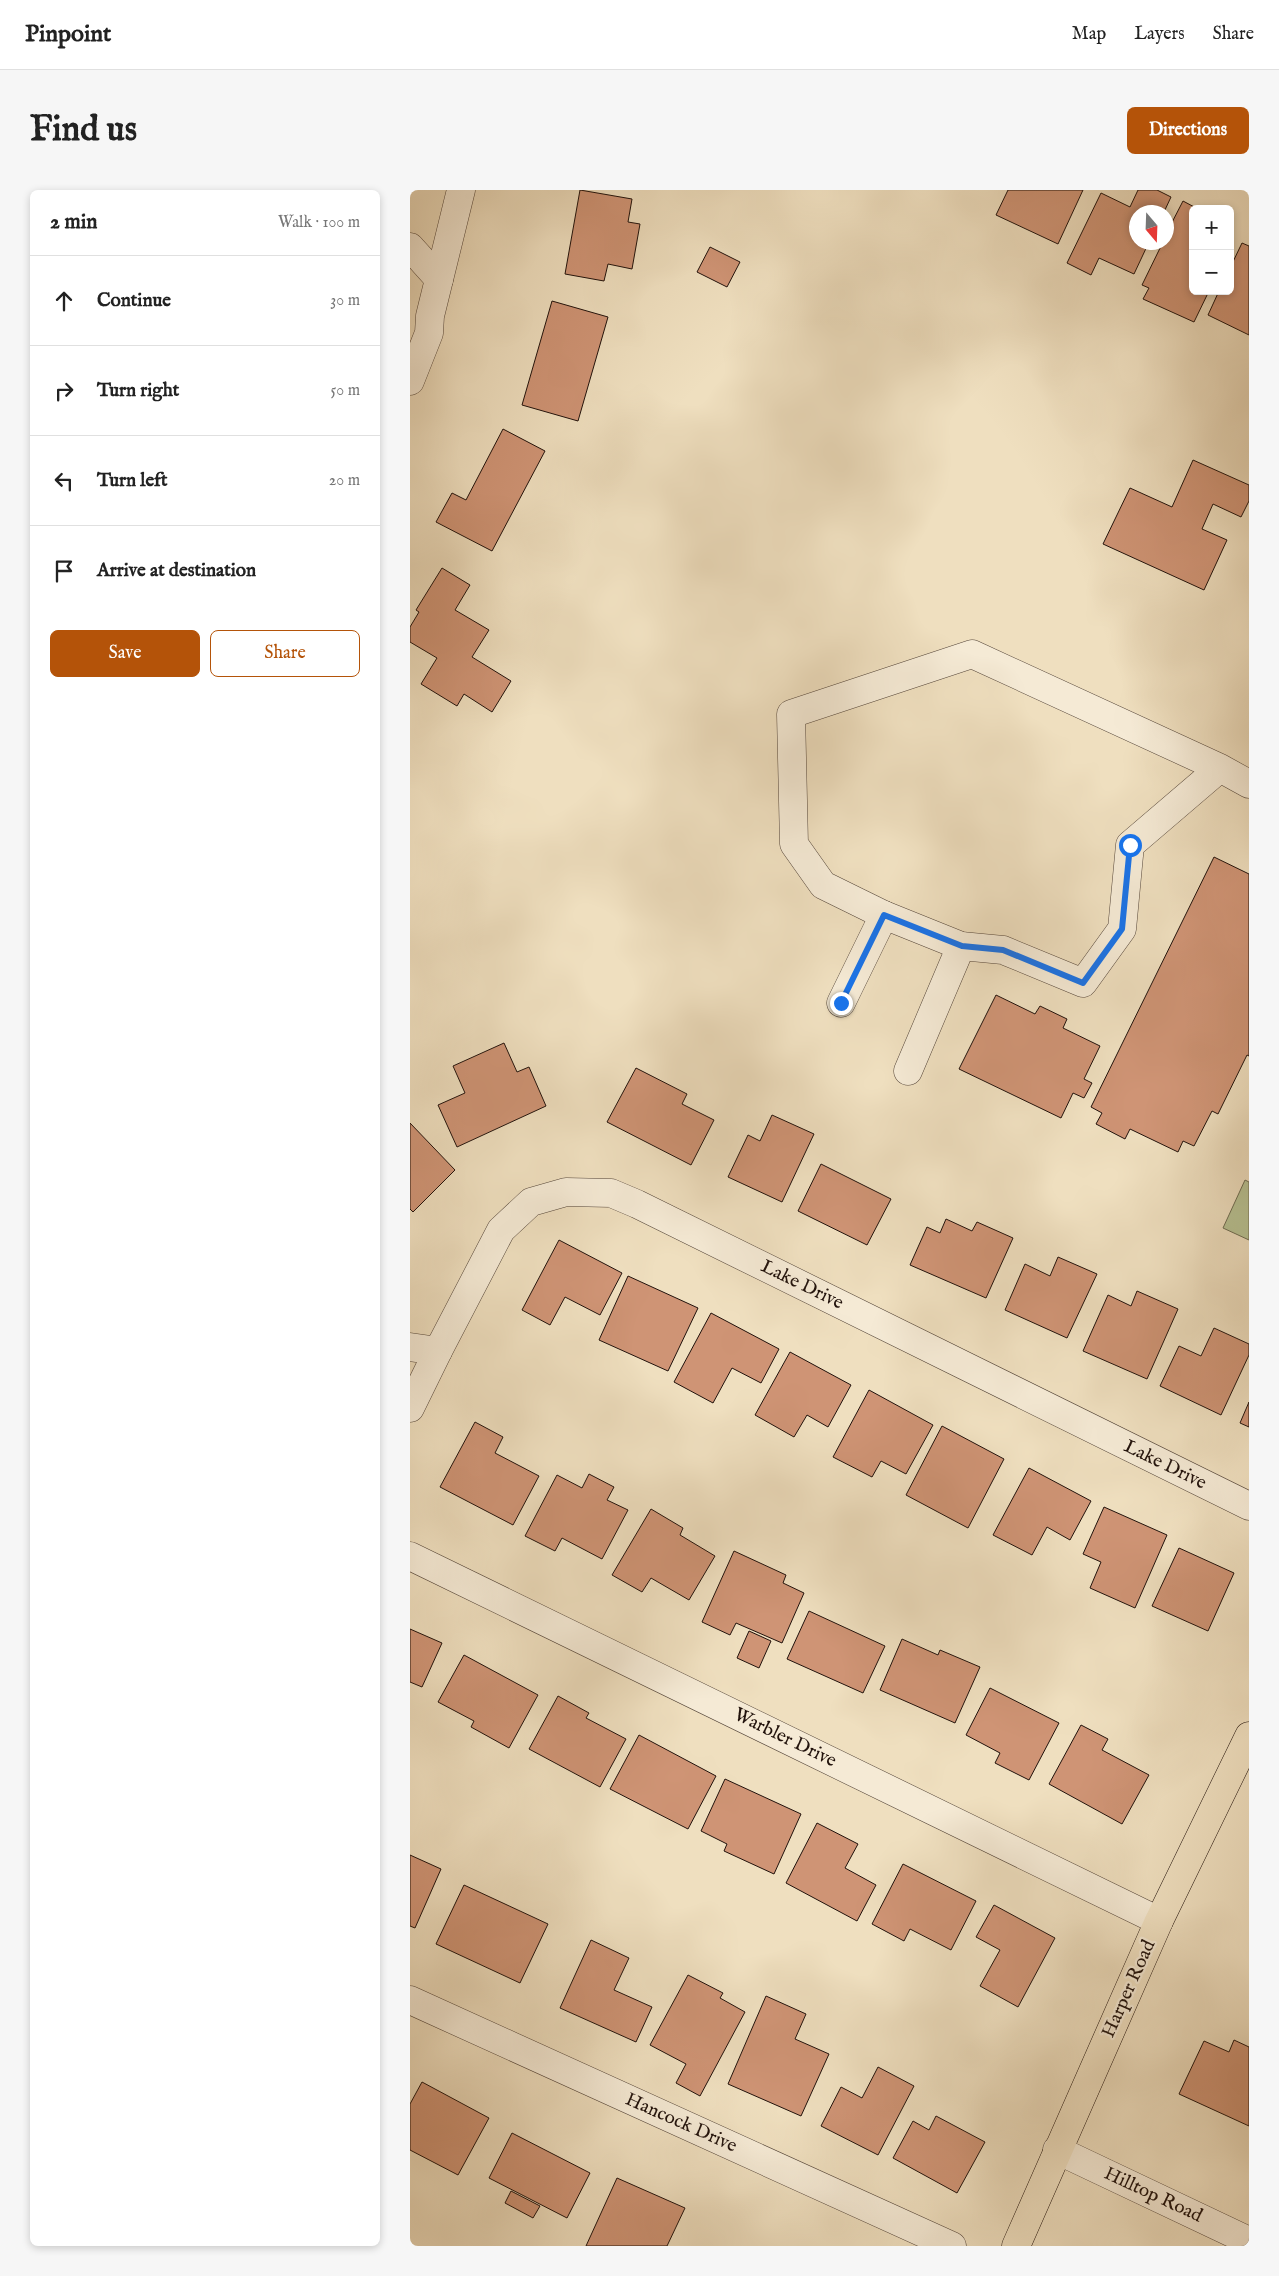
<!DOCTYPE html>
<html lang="en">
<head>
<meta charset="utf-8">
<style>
  :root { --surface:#fff; --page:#f6f6f6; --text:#222; --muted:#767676; --line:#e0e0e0; --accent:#b45309 }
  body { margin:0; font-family:"IM FELL English",serif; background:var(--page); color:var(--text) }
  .controls { position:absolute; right:15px; top:15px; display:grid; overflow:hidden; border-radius:8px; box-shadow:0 2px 8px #0003 }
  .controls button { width:45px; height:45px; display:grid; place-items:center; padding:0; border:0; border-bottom:1px solid var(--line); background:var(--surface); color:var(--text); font:25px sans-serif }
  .compass { position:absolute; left:719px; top:15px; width:45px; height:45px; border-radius:50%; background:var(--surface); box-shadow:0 2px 8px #0003; rotate:161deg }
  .stop { position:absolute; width:15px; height:15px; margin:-11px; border:4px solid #1a73e8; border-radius:50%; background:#fff }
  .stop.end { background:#1a73e8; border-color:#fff; box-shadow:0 1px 5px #0008 }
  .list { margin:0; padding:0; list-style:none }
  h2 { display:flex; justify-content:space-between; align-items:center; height:65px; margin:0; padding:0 20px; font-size:21px }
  h2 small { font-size:16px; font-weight:400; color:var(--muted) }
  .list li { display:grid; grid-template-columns:32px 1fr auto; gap:15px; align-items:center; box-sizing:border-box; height:90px; padding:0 20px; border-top:1px solid var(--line) }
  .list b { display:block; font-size:19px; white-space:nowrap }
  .list em { font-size:16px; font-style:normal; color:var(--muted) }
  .actions { display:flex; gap:10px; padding:15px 20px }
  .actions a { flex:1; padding:11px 0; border:1px solid var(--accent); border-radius:8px; text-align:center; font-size:18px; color:var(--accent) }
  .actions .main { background:var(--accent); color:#fff }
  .icon { flex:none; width:28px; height:28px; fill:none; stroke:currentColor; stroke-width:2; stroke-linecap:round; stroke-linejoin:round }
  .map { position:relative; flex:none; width:839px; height:2056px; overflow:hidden; border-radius:8px }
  header { display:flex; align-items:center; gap:30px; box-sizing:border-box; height:70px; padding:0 25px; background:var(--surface); border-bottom:1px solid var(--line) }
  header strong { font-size:24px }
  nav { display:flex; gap:28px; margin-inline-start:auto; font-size:18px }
  .intro { display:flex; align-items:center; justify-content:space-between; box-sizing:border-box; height:120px; padding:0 30px }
  h1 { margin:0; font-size:35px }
  .button { padding:12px 22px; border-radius:8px; background:var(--accent); color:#fff; font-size:18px; font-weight:700 }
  main { display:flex; gap:30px; padding:0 30px }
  aside { flex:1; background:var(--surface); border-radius:8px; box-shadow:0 2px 8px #0003 }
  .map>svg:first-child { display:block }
  .green { fill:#b7c293; stroke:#6c6a50 }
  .building { fill:#cf9475; stroke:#21120c }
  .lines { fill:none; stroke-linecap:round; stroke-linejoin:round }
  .minor-casing { stroke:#544539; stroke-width:29 }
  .major-casing { stroke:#21120c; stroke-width:29 }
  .minor { stroke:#f5ead5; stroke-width:28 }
  .major { stroke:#efdfbf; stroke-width:28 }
  .route { stroke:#1a73e8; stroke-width:6 }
  .labels { text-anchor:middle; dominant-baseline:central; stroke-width:4.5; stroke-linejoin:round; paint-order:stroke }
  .street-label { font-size:19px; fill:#21120c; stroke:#f5ead5 }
</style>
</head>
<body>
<header>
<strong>Pinpoint</strong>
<nav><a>Map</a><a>Layers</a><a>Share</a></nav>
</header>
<div class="intro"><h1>Find us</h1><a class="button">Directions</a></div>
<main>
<aside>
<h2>2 min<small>Walk · 100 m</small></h2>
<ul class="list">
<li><svg class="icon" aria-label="ahead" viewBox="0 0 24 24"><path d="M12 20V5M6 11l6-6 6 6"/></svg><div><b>Continue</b></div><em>30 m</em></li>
<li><svg class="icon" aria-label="right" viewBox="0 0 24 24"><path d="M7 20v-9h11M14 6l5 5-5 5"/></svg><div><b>Turn right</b></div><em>50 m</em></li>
<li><svg class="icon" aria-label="left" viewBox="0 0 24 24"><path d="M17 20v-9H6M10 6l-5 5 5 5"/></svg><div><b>Turn left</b></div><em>20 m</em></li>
<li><svg class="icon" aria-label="arrive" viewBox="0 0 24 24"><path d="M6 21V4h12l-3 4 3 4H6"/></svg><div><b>Arrive at destination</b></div></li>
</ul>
<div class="actions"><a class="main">Save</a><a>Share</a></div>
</aside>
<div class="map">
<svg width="839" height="2056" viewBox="0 0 839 2056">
  <rect width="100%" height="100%" fill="#efdfbf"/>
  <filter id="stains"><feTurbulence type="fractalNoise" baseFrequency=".004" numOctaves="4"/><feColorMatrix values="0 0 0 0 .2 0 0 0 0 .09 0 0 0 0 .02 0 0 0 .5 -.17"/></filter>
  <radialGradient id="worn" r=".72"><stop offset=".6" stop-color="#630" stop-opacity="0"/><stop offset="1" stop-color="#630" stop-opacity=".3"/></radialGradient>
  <!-- green -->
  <polygon class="green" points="835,990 839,992 839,1050 813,1038"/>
  <!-- building -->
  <g class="building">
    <polygon points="170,0 222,9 218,32 230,34 222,79 198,74 194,91 155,84"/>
    <polygon points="598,0 673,0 648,54 586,25"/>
    <polygon points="728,0 747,0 761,7 754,22 726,22 726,52 739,52 724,84 689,68 681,85 657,73 691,3 720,17"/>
    <polygon points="773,11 788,19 783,19 783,101 799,101 784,132 733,109 739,98 732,95 753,52 756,52 756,44"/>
    <polygon points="832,53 839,56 839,145 798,125 809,101 820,101 820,78"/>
    <polygon points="300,57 330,72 317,97 287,82"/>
    <polygon points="142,111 198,127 168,231 112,215"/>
    <polygon points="93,239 135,261 82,361 26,332 42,303 56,310"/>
    <polygon points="783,270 839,295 839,311 831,327 803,314 792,339 817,350 794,400 693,354 720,298 762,317"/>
    <polygon points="32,378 60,395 45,420 79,440 62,467 101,491 82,522 54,504 47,516 11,494 27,468 0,452 0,437 9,422 6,420"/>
    <polygon points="804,667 839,684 839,866 837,865 808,924 802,921 784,956 773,951 768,962 720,939 715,949 686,934 692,923 681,917"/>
    <polygon points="586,805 625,824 630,816 657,829 653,838 690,856 674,889 682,893 674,908 663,903 651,928 549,879"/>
    <polygon points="94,853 107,882 119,877 136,916 47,957 28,915 55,903 43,876"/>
    <polygon points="226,878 277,904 272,914 304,930 281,975 197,932"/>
    <polygon points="362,925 404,944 372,1012 318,987 338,945 350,951"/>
    <polygon points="0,933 45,980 3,1022 0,1019"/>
    <polygon points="411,974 481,1009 457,1055 388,1021"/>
    <polygon points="536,1029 562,1041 567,1032 603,1048 576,1108 500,1075 517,1037 530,1043"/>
    <polygon points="149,1050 212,1083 190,1125 155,1107 140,1135 112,1120"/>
    <polygon points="648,1067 687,1084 657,1148 595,1120 615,1074 640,1086"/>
    <polygon points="218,1086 288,1118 258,1181 189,1150"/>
    <polygon points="727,1101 768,1119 737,1189 673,1161 698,1105 721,1116"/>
    <polygon points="301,1123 369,1159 351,1193 322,1178 303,1213 264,1192"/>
    <polygon points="804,1138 839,1154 839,1165 811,1225 750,1196 769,1156 791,1166"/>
    <polygon points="380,1162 441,1195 418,1237 397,1225 384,1247 345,1225"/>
    <polygon points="459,1200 523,1235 496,1284 471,1271 462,1287 423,1267"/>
    <polygon points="839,1212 839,1237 830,1233"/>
    <polygon points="65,1232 93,1247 85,1263 129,1286 103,1335 30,1297"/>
    <polygon points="532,1236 594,1269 558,1338 496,1305"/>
    <polygon points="619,1278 681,1311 660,1350 637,1337 622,1365 583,1345"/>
    <polygon points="179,1284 204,1297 197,1310 218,1320 192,1369 152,1348 145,1361 115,1346 147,1285 172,1298"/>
    <polygon points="694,1317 757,1345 725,1418 680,1398 691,1372 673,1364"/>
    <polygon points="241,1319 273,1338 270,1345 305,1366 279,1410 241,1388 232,1402 202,1385"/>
    <polygon points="769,1358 824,1383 798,1441 742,1416"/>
    <polygon points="324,1361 376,1385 373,1393 394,1403 372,1453 326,1433 320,1445 292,1432"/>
    <polygon points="399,1421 475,1456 453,1503 377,1469"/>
    <polygon points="0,1439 32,1453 12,1497 0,1492"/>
    <polygon points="339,1441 361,1451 349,1478 327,1468"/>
    <polygon points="492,1449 528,1465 530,1460 570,1477 545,1533 470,1500"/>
    <polygon points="54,1465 128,1505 99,1558 61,1537 64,1531 28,1512"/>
    <polygon points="580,1498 649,1533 619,1590 585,1573 590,1563 556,1545"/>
    <polygon points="148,1506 179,1523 176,1528 216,1549 190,1597 119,1559"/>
    <polygon points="671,1535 698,1549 692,1560 739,1585 712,1634 639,1594"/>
    <polygon points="229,1545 306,1586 278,1639 200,1599"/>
    <polygon points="315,1589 391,1624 364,1684 314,1661 317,1654 291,1641"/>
    <polygon points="407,1633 448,1654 435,1678 466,1695 447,1731 376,1693"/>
    <polygon points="0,1665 31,1679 5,1738 0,1736"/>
    <polygon points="493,1674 566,1711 541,1760 500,1739 494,1751 462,1734"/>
    <polygon points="54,1695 138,1734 110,1793 26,1754"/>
    <polygon points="584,1715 645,1748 608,1817 570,1796 590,1760 566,1747"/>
    <polygon points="181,1750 219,1768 204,1800 242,1817 226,1852 150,1818"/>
    <polygon points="278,1785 313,1803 310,1808 335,1822 290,1906 266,1893 276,1874 240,1855"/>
    <polygon points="356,1806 396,1824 385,1849 419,1864 391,1926 318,1894"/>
    <polygon points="824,1850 839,1857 839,1936 769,1904 794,1851 819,1862"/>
    <polygon points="468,1877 504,1896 468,1965 411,1936 431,1897 452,1908"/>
    <polygon points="12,1892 79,1928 48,1985 0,1960 0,1914"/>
    <polygon points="526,1926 575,1952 547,2003 483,1968 503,1931 519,1940"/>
    <polygon points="102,1943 180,1983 157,2028 79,1988"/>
    <polygon points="207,1988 275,2018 257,2056 176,2056"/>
    <polygon points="101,2001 130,2016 123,2028 95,2013"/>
  </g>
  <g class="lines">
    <defs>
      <g id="minor">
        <polyline points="0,57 29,89"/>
        <polyline points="0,191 19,143 20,126 51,0"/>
        <polyline points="810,578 720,655 712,739 673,793 593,760 551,756 474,725 413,695 384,654 381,524 562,464 810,578 839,594"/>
        <polyline points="431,813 474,725"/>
        <polyline points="498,881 551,756"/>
        <polyline points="0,1157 28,1161 91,1040 121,1012 156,1002 201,1003 227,1014 839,1316"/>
        <polyline points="0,1218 28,1161"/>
        <polyline points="0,1366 749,1731"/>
        <polyline points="0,1810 542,2056"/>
        <polyline points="647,1960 839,2051"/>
      </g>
      <polyline id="major" points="606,2056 749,1731 839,1546"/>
    </defs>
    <!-- minor casing -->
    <use href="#minor" class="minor-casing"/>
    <!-- major casing -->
    <use href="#major" class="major-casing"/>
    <!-- minor -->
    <use href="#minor" class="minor"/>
    <!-- major -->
    <use href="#major" class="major"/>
  </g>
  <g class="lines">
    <!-- route -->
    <polyline class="route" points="431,813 474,725 552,756 593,760 673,793 712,739 720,655"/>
  </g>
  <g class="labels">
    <!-- street labels -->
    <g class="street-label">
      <text transform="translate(392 1095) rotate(26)">Lake Drive</text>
      <text transform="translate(755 1275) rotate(26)">Lake Drive</text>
      <text transform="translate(375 1548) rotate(26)">Warbler Drive</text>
      <text transform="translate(719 1799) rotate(-66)">Harper Road</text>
      <text transform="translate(271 1933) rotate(24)">Hancock Drive</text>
      <text transform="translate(743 2005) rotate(25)">Hilltop Road</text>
    </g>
  </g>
  <rect width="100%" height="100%" filter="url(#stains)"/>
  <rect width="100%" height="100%" fill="url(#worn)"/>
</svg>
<div class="controls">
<button>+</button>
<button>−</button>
</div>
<svg class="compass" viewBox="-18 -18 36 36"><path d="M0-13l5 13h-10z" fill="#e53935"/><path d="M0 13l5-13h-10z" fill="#767676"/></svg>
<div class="stop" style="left:720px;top:655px"></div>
<div class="stop end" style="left:431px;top:813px"></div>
</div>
</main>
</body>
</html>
